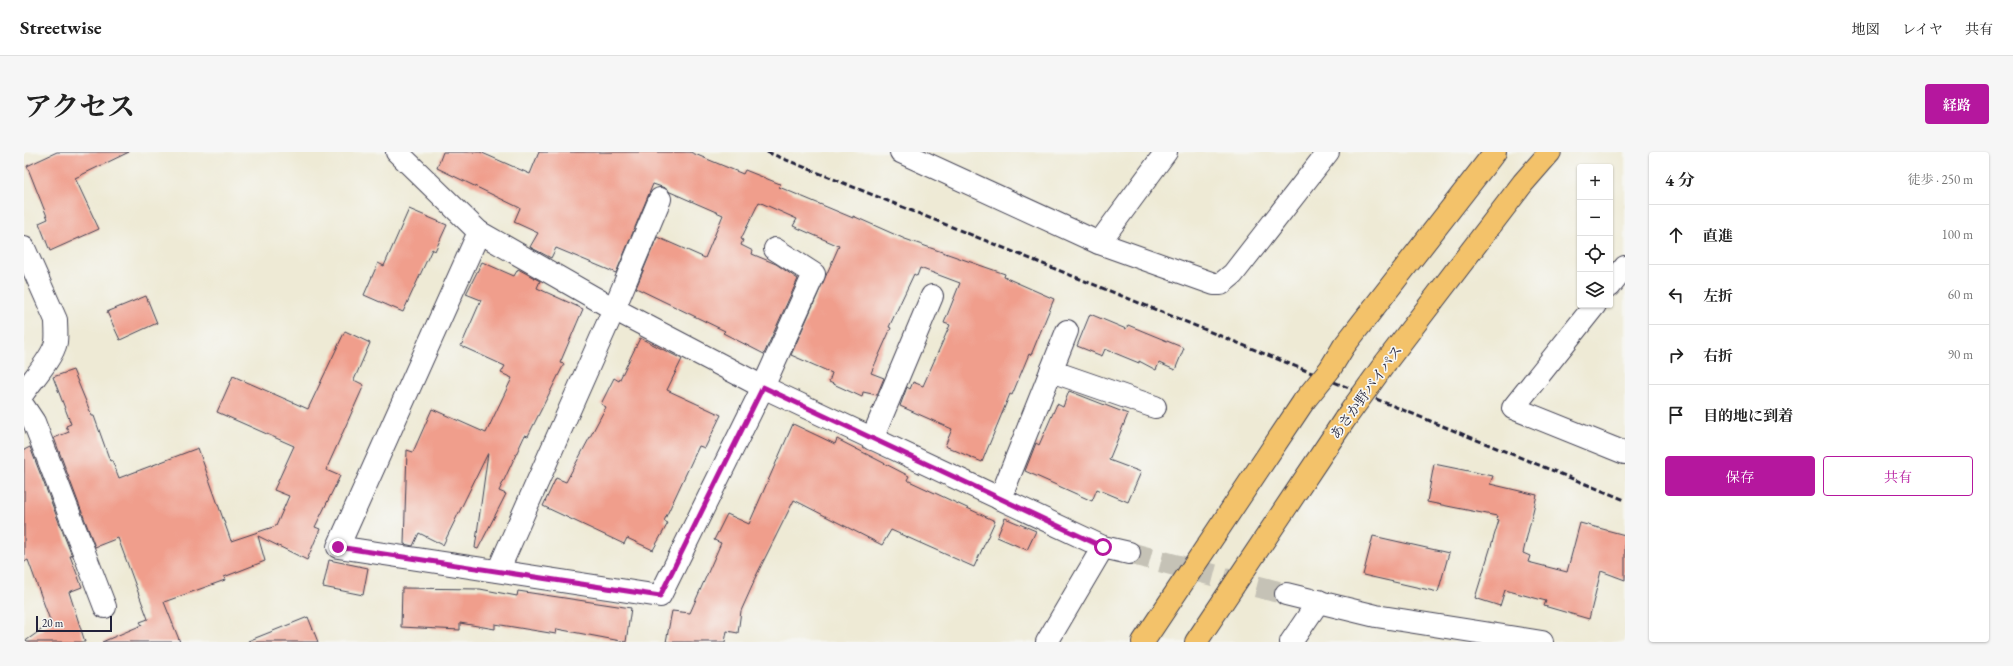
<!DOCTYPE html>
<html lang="ja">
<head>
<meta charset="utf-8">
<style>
  :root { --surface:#fff; --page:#f6f6f6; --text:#222; --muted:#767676; --line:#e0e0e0; --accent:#b5179e }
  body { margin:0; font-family:"EB Garamond","Noto Serif JP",serif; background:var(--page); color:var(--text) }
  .controls { position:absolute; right:12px; top:12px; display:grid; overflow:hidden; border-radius:4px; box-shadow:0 1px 3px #0004 }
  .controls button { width:36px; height:36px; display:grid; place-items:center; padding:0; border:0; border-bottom:1px solid var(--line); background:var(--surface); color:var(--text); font:20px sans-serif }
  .scale { position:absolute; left:12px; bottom:10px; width:76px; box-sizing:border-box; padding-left:4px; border:2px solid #22223b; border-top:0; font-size:11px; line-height:14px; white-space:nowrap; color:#22223b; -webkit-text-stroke:3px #f6f6f2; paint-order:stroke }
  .stop { position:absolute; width:12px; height:12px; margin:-9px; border:3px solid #b5179e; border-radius:50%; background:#fff }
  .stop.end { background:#b5179e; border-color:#fff; box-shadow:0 1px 4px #0008 }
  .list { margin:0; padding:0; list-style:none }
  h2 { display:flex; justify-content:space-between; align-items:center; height:52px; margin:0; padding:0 16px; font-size:17px }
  h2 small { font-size:13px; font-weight:400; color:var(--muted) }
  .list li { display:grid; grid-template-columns:26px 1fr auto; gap:12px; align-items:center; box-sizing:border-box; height:60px; padding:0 16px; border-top:1px solid var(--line) }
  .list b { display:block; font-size:15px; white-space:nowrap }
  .list em { font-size:13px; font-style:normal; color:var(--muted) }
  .actions { display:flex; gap:8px; padding:12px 16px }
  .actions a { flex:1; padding:9px 0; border:1px solid var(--accent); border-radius:4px; text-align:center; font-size:14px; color:var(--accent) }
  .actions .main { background:var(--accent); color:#fff }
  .icon { flex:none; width:22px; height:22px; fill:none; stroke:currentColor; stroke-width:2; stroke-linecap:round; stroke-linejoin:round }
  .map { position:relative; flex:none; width:1601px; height:490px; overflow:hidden; border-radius:4px }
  header { display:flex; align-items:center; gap:24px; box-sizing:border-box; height:56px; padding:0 20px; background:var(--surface); border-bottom:1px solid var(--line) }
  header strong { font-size:19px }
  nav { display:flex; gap:22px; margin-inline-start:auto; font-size:14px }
  .intro { display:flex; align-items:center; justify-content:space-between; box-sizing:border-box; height:96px; padding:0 24px }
  h1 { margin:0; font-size:28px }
  .button { padding:10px 18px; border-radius:4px; background:var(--accent); color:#fff; font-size:14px; font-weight:700 }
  main { display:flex; gap:24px; padding:0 24px }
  aside { flex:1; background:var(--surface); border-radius:4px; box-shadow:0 1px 3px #0004 }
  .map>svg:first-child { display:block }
  .building { fill:#f09e8c }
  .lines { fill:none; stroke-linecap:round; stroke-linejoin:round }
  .minor-tunnel { stroke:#c5c2b6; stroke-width:22; stroke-dasharray:22 11; stroke-linecap:butt }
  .minor-casing { stroke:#414052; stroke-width:24 }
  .trunk-casing { stroke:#414052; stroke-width:24 }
  .minor { stroke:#fff; stroke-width:22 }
  .trunk { stroke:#f3c26a; stroke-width:22 }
  .rail { stroke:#22223b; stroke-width:3; stroke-dasharray:6 3; stroke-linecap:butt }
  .trunk-bridge-casing { stroke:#414052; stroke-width:24; stroke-linecap:butt }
  .trunk-bridge { stroke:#f3c26a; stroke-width:22 }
  .route { stroke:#b5179e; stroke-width:5 }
  .labels { text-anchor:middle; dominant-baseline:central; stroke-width:3.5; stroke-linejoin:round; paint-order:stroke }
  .street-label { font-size:14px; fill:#22223b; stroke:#f6f6f2 }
</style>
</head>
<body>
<header>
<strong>Streetwise</strong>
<nav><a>地図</a><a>レイヤ</a><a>共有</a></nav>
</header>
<div class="intro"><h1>アクセス</h1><a class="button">経路</a></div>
<main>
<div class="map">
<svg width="1601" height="490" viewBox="0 0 1601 490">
  <rect width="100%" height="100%" fill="#f6f6f2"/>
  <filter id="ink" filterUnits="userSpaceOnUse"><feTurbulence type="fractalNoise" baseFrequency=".025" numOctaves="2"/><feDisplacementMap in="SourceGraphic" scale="8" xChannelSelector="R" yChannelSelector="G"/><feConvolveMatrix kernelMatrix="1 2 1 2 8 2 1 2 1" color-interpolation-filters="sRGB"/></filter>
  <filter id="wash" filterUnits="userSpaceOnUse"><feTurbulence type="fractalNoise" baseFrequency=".012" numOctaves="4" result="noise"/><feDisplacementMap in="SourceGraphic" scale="16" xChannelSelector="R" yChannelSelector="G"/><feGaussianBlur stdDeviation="0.9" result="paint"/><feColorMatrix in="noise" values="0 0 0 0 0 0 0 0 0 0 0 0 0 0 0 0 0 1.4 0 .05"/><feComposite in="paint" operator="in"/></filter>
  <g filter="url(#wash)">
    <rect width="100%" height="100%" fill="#eeead5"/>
    <g id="blocks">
      <!-- building -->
      <g class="building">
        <polygon points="33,0 105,0 51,26 75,77 26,99 15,71 24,67 3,14"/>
        <polygon points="419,0 456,0 506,22 515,0 666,0 719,22 721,18 756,32 755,35 829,66 829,64 881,87 981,122 980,125 1030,147 1007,203 1005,202 988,243 986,242 958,310 921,294 928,277 876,254 883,235 886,237 889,230 899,234 926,173 920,171 936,131 896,116 893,124 890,122 865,175 867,176 847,221 860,226 853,243 839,240 838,245 805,230 808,221 767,203 815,94 769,74 773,67 735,50 717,87 719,88 717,93 729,99 728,102 752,112 774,127 740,202 699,181 701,179 612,136 633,85 681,106 699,63 646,40 641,36 629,32 592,121 532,96 527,106 506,95 514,81 490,70 496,56 413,16"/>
        <polygon points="385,57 423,73 411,99 408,97 379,160 340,143 354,111 360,114"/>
        <polygon points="458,110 490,124 494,117 516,129 513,136 559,157 536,211 540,212 504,284 501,283 475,339 482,342 454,397 451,396 464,301 419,393 395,381 389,394 380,392 383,298 389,300 408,257 462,281 488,226 477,221 481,214 437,194 457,148 442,142"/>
        <polygon points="122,144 133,171 96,188 83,160"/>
        <polygon points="1066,162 1102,177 1104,173 1160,196 1151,218 1135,211 1132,218 1115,209 1115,211 1081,197 1078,204 1053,194"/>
        <polygon points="321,179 346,191 330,228 340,233 302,318 316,324 291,375 296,377 283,408 234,384 241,409 200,425 201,428 140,450 156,490 78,490 118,473 116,470 124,467 94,386 71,395 30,286 45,280 42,274 47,272 29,225 49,218 68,264 70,264 86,309 88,308 95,326 174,296 207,389 252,374 265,344 250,338 270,294 193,260 209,224 284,257"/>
        <polygon points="616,186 658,207 643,238 697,263 681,296 675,294 640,369 644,371 629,398 603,386 600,392 519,354 532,326 542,330 582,255 577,252 590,226 595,229"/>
        <polygon points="1045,239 1104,262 1085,308 1117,320 1104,350 1073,337 1068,349 1001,319 1012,291 1015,293 1033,252 1039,255"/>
        <polygon points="769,272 811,292 813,287 885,324 883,328 971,369 950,415 867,378 858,393 770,348 729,430 730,430 717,459 714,481 703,479 701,490 642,490 648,459 666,461 697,391 690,388 703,362 725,372"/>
        <polygon points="6,295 48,404 46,404 58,435 45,440 61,490 0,490 27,471 4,408 0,410 0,298"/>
        <polygon points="1410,312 1469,324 1466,332 1513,343 1499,401 1506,404 1504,410 1543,420 1556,371 1601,383 1601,428 1577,419 1565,467 1520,454 1522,449 1481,438 1476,454 1451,446 1475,368 1472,367 1473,364 1403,350"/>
        <polygon points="981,366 1012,379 1003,398 973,385"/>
        <polygon points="1349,384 1425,401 1414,440 1339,423"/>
        <polygon points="305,408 344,416 339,443 299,435"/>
        <polygon points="378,436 456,437 493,444 494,439 607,456 602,490 533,477 532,482 471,472 471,477 436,471 436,478 377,475"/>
        <polygon points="284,465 294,490 224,490 224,489"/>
      </g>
    </g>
  </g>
  <g filter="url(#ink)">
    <use href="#blocks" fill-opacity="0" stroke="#414052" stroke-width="1"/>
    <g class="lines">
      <!-- minor-tunnel -->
      <polyline class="minor-tunnel" points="1105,401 1262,442"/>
      <defs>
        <g id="minor">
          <polyline points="373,0 455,80 590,157 739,235 1079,395 1105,401"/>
          <polyline points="877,0 1075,91 1190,132 1197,132 1209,122 1304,0"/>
          <polyline points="455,80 314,395 636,444 739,235 790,122 751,97"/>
          <polyline points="1075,91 1142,0"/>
          <path d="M0,96L32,168C32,175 33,183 32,190C29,205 9,227 0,240"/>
          <polyline points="1586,134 1601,115"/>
          <polyline points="1571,153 1489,256 1601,301"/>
          <polyline points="1027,219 1131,255"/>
          <polyline points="0,255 10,270 81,455"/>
          <polyline points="848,287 908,144"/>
          <polyline points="976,347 1043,179"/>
          <polyline points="474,419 590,157 636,47"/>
          <polyline points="1262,442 1352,464 1518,490"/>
          <polyline points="1023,490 1079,395"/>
          <polyline points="1267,490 1295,449"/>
        </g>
        <g id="trunk">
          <polyline points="1320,194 1471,0"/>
          <polyline points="1362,210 1499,31 1526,0"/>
          <polyline points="1119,490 1280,249"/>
          <polyline points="1172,490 1321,267"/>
        </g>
      </defs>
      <!-- minor casing -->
      <use href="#minor" class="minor-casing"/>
      <!-- trunk casing -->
      <use href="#trunk" class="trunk-casing"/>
      <!-- minor -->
      <use href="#minor" class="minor"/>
      <!-- trunk -->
      <use href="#trunk" class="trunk"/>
      <!-- rail -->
      <polyline class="rail" points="743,0 1601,348"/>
      <defs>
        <g id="trunk-bridge">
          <polyline points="1280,249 1306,217 1320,194"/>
          <polyline points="1321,267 1362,210"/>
        </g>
      </defs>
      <!-- trunk-bridge casing -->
      <use href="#trunk-bridge" class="trunk-bridge-casing"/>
      <!-- trunk-bridge -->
      <use href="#trunk-bridge" class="trunk-bridge"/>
    </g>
  </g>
  <g class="lines" filter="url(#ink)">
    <!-- route -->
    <polyline class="route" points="314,395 636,444 739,235 1079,395"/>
  </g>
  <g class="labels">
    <!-- street labels -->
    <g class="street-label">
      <text transform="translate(1342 240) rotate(-54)">あさか野バイパス</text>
    </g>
  </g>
</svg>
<div class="controls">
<button>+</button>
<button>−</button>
<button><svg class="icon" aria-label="locate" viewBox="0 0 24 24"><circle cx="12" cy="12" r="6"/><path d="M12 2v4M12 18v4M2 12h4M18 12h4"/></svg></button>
<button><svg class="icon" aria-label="layers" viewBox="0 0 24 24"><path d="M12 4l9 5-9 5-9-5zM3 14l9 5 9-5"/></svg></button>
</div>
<div class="scale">20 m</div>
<div class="stop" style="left:1079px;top:395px"></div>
<div class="stop end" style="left:314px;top:395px"></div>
</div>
<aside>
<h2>4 分<small>徒歩 · 250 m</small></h2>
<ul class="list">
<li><svg class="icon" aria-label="ahead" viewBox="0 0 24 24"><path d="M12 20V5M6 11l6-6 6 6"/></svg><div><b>直進</b></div><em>100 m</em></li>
<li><svg class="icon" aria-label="left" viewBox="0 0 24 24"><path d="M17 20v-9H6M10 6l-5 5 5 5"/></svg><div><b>左折</b></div><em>60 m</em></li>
<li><svg class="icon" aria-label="right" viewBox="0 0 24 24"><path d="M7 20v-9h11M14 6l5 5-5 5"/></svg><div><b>右折</b></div><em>90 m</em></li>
<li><svg class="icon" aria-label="arrive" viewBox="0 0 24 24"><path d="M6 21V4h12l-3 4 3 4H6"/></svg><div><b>目的地に到着</b></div></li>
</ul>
<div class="actions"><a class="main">保存</a><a>共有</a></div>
</aside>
</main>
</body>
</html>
